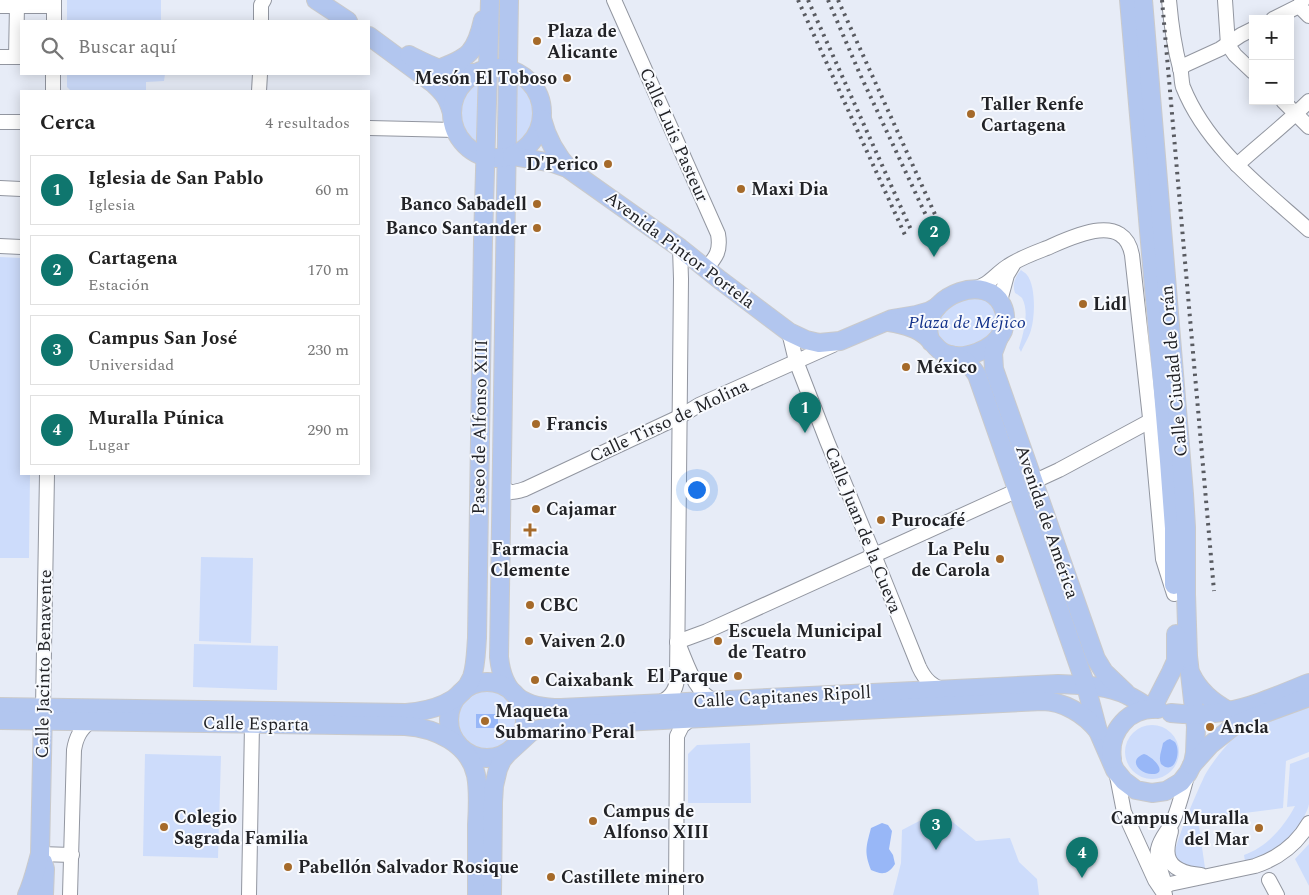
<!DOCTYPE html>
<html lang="es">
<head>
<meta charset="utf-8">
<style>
  :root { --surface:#fff; --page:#f2f2f2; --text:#222; --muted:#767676; --line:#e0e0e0; --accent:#0f766e }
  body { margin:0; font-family:Spectral,serif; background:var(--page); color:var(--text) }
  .controls { position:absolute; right:15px; top:15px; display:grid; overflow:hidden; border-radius:0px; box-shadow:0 2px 12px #0003 }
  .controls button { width:45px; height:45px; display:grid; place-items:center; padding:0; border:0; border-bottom:1px solid var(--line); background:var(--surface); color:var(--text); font:25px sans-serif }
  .you { position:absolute; left:696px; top:489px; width:18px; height:18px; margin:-12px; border:4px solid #fff; border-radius:50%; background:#1a73e8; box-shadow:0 0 0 8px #1a73e833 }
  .badge { display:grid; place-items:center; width:32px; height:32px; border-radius:50%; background:var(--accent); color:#fff; font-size:16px; font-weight:700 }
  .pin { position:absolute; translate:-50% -41px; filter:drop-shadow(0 1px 2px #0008) }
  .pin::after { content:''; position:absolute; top:26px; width:18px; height:15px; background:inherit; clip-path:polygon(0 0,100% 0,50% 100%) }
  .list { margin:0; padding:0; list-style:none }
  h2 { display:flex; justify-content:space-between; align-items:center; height:65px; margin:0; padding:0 20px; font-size:21px }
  h2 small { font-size:16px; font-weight:400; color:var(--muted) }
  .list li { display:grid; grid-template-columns:32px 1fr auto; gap:15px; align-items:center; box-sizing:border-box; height:70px; margin:0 10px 10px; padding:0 10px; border:1px solid var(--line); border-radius:0px }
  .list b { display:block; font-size:19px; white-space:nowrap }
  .list p { margin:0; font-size:16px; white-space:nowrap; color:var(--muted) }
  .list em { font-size:16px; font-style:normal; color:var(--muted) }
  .icon { flex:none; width:28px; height:28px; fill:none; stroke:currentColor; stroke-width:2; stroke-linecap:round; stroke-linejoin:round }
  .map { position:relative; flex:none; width:1309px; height:895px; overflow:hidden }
  .search { position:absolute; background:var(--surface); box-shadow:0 2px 12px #0003; left:20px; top:20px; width:350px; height:55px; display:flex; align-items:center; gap:12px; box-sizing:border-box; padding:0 18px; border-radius:0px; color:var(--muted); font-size:19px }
  .panel { position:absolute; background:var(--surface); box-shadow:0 2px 12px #0003; left:20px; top:90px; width:350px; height:385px; border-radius:0px }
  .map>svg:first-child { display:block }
  .green { fill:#cddcfb }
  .water { fill:#98b7f7 }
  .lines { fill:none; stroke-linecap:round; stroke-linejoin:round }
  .minor-casing { stroke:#9296a0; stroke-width:16 }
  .major-casing { stroke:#cacacb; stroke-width:20 }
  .minor { stroke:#fff; stroke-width:14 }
  .major { stroke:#b2c6ef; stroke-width:18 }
  .rail { stroke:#595b61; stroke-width:4; stroke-dasharray:2.5 5; stroke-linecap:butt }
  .poi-dot { fill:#a56a2a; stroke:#f8fafe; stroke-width:2 }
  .labels { text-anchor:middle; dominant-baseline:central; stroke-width:4; stroke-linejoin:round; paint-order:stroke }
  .poi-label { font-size:18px; font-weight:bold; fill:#222327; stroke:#f8fafe; text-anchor:start }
  .street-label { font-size:18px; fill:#222327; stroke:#f8fafe }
  .park-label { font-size:18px; font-style:italic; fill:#12328b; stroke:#f8fafe }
</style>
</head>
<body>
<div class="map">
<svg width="1309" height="895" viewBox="0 0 1309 895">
  <rect width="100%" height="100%" fill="#e7ecf7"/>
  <!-- green -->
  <g class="green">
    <rect x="67" y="0" width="94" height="21"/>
    <path d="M480,71L486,158C479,154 472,151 466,146C449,130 448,103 462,85C467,78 473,75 480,71Z"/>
    <path d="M514,71C554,89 551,139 512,156Z"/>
    <polygon points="67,74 165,74 164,81 146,82 146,91 71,91 67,87"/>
    <polygon points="0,257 21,258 21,474 30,474 29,558 0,558"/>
    <path d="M1021,270C1022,271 1026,273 1027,275C1036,286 1035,317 1031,330C1029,337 1024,345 1021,352L1019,348C1023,335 1030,312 1022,298C1021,297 1017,294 1015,293C1012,284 1015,277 1021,270Z"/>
    <polygon points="993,294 1003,331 959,356 928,334 941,303"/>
    <polygon points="201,557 253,558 251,643 199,641"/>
    <polygon points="194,644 278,646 277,690 193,687"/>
    <polygon points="480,683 488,683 504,687 523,709 525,722 524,729 498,757 491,758 476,756 453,735 450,723 451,709 472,686"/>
    <path d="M1309,705V752L1286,761L1283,808L1198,819L1205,868C1196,868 1179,867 1175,857C1172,849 1200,785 1205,775C1213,761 1227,744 1238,733C1245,728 1255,726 1263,723C1278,717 1294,711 1309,705Z"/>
    <circle cx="1152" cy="752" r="27"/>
    <polygon points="750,743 751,803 688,803 688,754 697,745"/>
    <polygon points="145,754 221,756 218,858 143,856"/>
    <path d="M1309,757C1309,772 1309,789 1309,804C1308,810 1303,819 1299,825C1283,845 1271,856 1245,861L1244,855C1266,848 1284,827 1295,806L1287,807L1290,764Z"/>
    <polygon points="925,818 949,819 976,841 1010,838 1019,862 1037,879 1039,895 893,895 901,863 902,830"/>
    <polygon points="1309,844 1309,886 1295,859"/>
  </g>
  <!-- water -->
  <g class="water">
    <rect x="476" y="714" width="22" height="14"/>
    <path d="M1170,739C1173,741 1175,741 1176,744C1181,754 1174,776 1161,764C1158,757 1162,750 1163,743L1167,740Z"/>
    <path d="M1144,754C1152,756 1169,773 1153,774C1140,775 1127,760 1144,754Z"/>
    <path d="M882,823L888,825L892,831L889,849L893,855L895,864C888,875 882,875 871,870C864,852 866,847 871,828Z"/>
  </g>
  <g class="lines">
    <defs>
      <g id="minor">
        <path d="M614,0L718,234C721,251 716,257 706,269"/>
        <path d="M1169,0C1171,23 1174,46 1180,68C1182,74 1181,81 1183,87C1207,147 1262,188 1309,230"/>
        <polyline points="1225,0 1228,45 1235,55 1253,72"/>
        <polyline points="0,6 54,6"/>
        <polyline points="1299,6 1309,16"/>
        <polyline points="1273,19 1299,6 1303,0"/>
        <polyline points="54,21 54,0"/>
        <polyline points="261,21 261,5 264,0"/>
        <polyline points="0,57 21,57"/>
        <polyline points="16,57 17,6"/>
        <polyline points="1180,69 1185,65 1220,49 1241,35 1253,29"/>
        <polyline points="53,91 53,74"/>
        <polyline points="259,91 260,74"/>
        <polyline points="1283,101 1309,127"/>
        <polyline points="0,122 21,122"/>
        <polyline points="369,128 455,130"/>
        <path d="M1237,165C1260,144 1286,124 1309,101"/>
        <polyline points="0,188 21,189"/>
        <polyline points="0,246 21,247"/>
        <path d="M973,289C990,285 995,274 1008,266C1020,258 1034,253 1047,248C1072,237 1124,211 1132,255L1151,427L1163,559L1174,594"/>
        <polyline points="1000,301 1007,275 1013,265"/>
        <path d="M789,332L796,361L827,441L874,555L919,667C924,678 931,687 944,689"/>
        <path d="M501,482C508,495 512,493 525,489L679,417L699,405L833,345"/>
        <polyline points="1033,482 1059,470 1150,421"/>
        <polyline points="677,642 707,631 1018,490"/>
        <path d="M680,648C687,664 696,694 714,700"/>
        <path d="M658,703C670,699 676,691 677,679L681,279L680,248"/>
        <polyline points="43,708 47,474"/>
        <polyline points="1116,771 1124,812 1155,880 1165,895"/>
        <path d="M1171,831C1169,839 1166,848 1168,856C1171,870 1189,874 1201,875"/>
        <polyline points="40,854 72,855"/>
        <polyline points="1269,880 1277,895"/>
        <path d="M1165,885L1255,866C1279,858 1297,844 1309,823"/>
        <path d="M1166,887C1162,875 1156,861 1158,849C1160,838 1169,830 1173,821C1179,807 1183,791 1187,776"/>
        <path d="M70,895L74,750C76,738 80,729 91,721"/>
        <polyline points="249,895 252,724"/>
        <polyline points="676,895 677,736 682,726 692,718"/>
      </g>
      <g id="major">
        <polyline points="316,0 348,21"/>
        <path d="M509,0L499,657C503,696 524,708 561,708L1058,684C1081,685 1106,685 1127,695C1136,699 1143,704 1151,709"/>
        <polyline points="1129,0 1169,461 1174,528 1174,585"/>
        <path d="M369,36L434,84C445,94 448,99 452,113"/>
        <path d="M409,55C433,67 446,74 475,73"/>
        <circle cx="497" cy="113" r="45"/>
        <path d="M438,69C469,58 476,52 483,20"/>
        <path d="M542,119C547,139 556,155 570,170L680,248L720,280L789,332L806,340L819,343L840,341L892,319L916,315L930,311L937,307"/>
        <polyline points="512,156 553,163 570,169"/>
        <path d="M889,322C902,324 918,328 927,337C933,342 936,349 944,353C963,362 994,350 1003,331C1006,323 1006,313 1002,305C986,273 930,295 928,327C928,332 929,337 931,342"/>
        <polyline points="999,337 993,353 994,369 1091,645 1096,659 1104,672 1126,693"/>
        <path d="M951,355C965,359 969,363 977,375L1086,686L1098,731L1115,770L1124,781L1136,790L1152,793L1166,791L1181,782L1188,773L1193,763L1195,753L1196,727L1188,656L1186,594V527L1184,494L1143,0"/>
        <path d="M1191,674C1199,691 1212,702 1229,711"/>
        <circle cx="487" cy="720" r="38"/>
        <path d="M0,707L406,713C430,711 462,703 472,677C476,665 476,650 477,638L483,240L490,0"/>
        <polyline points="1152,709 1171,672 1176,661 1176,634"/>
        <path d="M1171,713C1190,715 1209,715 1228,711C1256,706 1283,693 1309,683"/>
        <path d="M0,720L405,726C435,728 469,743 476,775C479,791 478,809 477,825C477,849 477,872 477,895"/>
        <path d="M1112,759C1108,731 1129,707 1158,709"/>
        <polyline points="1192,765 1210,745 1235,725 1246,720 1309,697"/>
        <polyline points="43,862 45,869 44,895"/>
        <path d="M27,895C33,882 36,868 40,854L43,710"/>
        <path d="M492,895L493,802L494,786L498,769L502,760L507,754L531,732L539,729L562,725L1042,701C1063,701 1085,714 1098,731"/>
      </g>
    </defs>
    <!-- minor casing -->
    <use href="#minor" class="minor-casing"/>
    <!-- major casing -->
    <use href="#major" class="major-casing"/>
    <!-- minor -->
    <use href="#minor" class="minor"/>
    <!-- major -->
    <use href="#major" class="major"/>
    <!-- rail -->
    <g class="rail">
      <polyline points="798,0 905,235"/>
      <polyline points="808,0 912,232"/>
      <polyline points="828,0 859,72 930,224"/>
      <polyline points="838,0 938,221"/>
      <polyline points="1162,0 1214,591"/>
    </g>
  </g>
  <!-- markers -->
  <g class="poi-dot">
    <circle cx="537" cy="41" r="5"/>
    <circle cx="567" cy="78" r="5"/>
    <circle cx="971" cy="114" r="5"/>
    <circle cx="608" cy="164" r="5"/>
    <circle cx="741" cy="189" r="5"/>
    <circle cx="537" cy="204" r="5"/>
    <circle cx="537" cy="228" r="5"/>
    <circle cx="1083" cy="304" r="5"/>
    <circle cx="906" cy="367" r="5"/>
    <circle cx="536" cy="424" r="5"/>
    <circle cx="536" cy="509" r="5"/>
    <circle cx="881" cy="520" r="5"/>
    <path d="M527.5 522.5h5v5h5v5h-5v5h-5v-5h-5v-5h5z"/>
    <circle cx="1000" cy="559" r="5"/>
    <circle cx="530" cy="605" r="5"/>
    <circle cx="529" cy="641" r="5"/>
    <circle cx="718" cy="641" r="5"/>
    <circle cx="738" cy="676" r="5"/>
    <circle cx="535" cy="680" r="5"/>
    <circle cx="485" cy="721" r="5"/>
    <circle cx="1210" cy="727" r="5"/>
    <circle cx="593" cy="821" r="5"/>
    <circle cx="164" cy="827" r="5"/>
    <circle cx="1259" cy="828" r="5"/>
    <circle cx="288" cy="867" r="5"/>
    <circle cx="551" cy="877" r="5"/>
  </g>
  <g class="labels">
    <!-- poi labels -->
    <g class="poi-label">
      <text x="547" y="31">Plaza de<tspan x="547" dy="21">Alicante</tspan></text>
      <text x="557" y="78" text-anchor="end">Mesón El Toboso</text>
      <text x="981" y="104">Taller Renfe<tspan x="981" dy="21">Cartagena</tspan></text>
      <text x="598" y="164" text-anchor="end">D'Perico</text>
      <text x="751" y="189">Maxi Dia</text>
      <text x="527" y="204" text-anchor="end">Banco Sabadell</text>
      <text x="527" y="228" text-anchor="end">Banco Santander</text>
      <text x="1093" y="304">Lidl</text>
      <text x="916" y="367">México</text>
      <text x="546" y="424">Francis</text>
      <text x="546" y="509">Cajamar</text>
      <text x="891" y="520">Purocafé</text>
      <text x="530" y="549" text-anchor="middle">Farmacia<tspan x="530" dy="21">Clemente</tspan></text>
      <text x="990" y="549" text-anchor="end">La Pelu<tspan x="990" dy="21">de Carola</tspan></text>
      <text x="540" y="605">CBC</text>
      <text x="728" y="631">Escuela Municipal<tspan x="728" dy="21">de Teatro</tspan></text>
      <text x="539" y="641">Vaiven 2.0</text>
      <text x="728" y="676" text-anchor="end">El Parque</text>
      <text x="545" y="680">Caixabank</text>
      <text x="495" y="711">Maqueta<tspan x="495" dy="21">Submarino Peral</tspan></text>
      <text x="1220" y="727">Ancla</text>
      <text x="603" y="811">Campus de<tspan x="603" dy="21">Alfonso XIII</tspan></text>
      <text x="174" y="817">Colegio<tspan x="174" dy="21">Sagrada Familia</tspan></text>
      <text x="1249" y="818" text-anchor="end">Campus Muralla<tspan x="1249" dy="21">del Mar</tspan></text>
      <text x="298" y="867">Pabellón Salvador Rosique</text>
      <text x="561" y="877">Castillete minero</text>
    </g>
    <!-- street labels -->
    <g class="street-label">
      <text transform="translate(674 135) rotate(66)">Calle Luis Pasteur</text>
      <text transform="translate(680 250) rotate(37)">Avenida Pintor Portela</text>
      <text transform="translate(1174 371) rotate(-95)">Calle Ciudad de Orán</text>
      <text transform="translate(669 421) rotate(-25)">Calle Tirso de Molina</text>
      <text transform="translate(480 427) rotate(-89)">Paseo de Alfonso XIII</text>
      <text transform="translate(1047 522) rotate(71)">Avenida de América</text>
      <text transform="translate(863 530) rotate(68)">Calle Juan de la Cueva</text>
      <text transform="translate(44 664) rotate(-89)">Calle Jacinto Benavente</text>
      <text transform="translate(782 697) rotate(-3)">Calle Capitanes Ripoll</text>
      <text transform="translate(256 724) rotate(1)">Calle Esparta</text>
    </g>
    <!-- park labels -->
    <g class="park-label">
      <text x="967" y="322">Plaza de Méjico</text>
    </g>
  </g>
</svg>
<div class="controls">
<button>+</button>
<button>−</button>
</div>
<div class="you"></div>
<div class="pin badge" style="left:805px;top:433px">1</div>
<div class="pin badge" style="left:934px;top:257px">2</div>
<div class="pin badge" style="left:936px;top:850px">3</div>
<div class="pin badge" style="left:1082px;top:878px">4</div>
<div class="search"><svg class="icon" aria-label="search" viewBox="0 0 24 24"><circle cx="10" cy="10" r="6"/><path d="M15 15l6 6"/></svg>Buscar aquí</div>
<section class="panel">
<h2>Cerca<small>4 resultados</small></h2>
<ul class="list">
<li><span class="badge">1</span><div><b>Iglesia de San Pablo</b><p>Iglesia</p></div><em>60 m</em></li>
<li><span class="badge">2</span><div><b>Cartagena</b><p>Estación</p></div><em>170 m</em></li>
<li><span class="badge">3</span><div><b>Campus San José</b><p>Universidad</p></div><em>230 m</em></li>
<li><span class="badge">4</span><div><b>Muralla Púnica</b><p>Lugar</p></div><em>290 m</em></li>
</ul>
</section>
</div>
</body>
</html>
